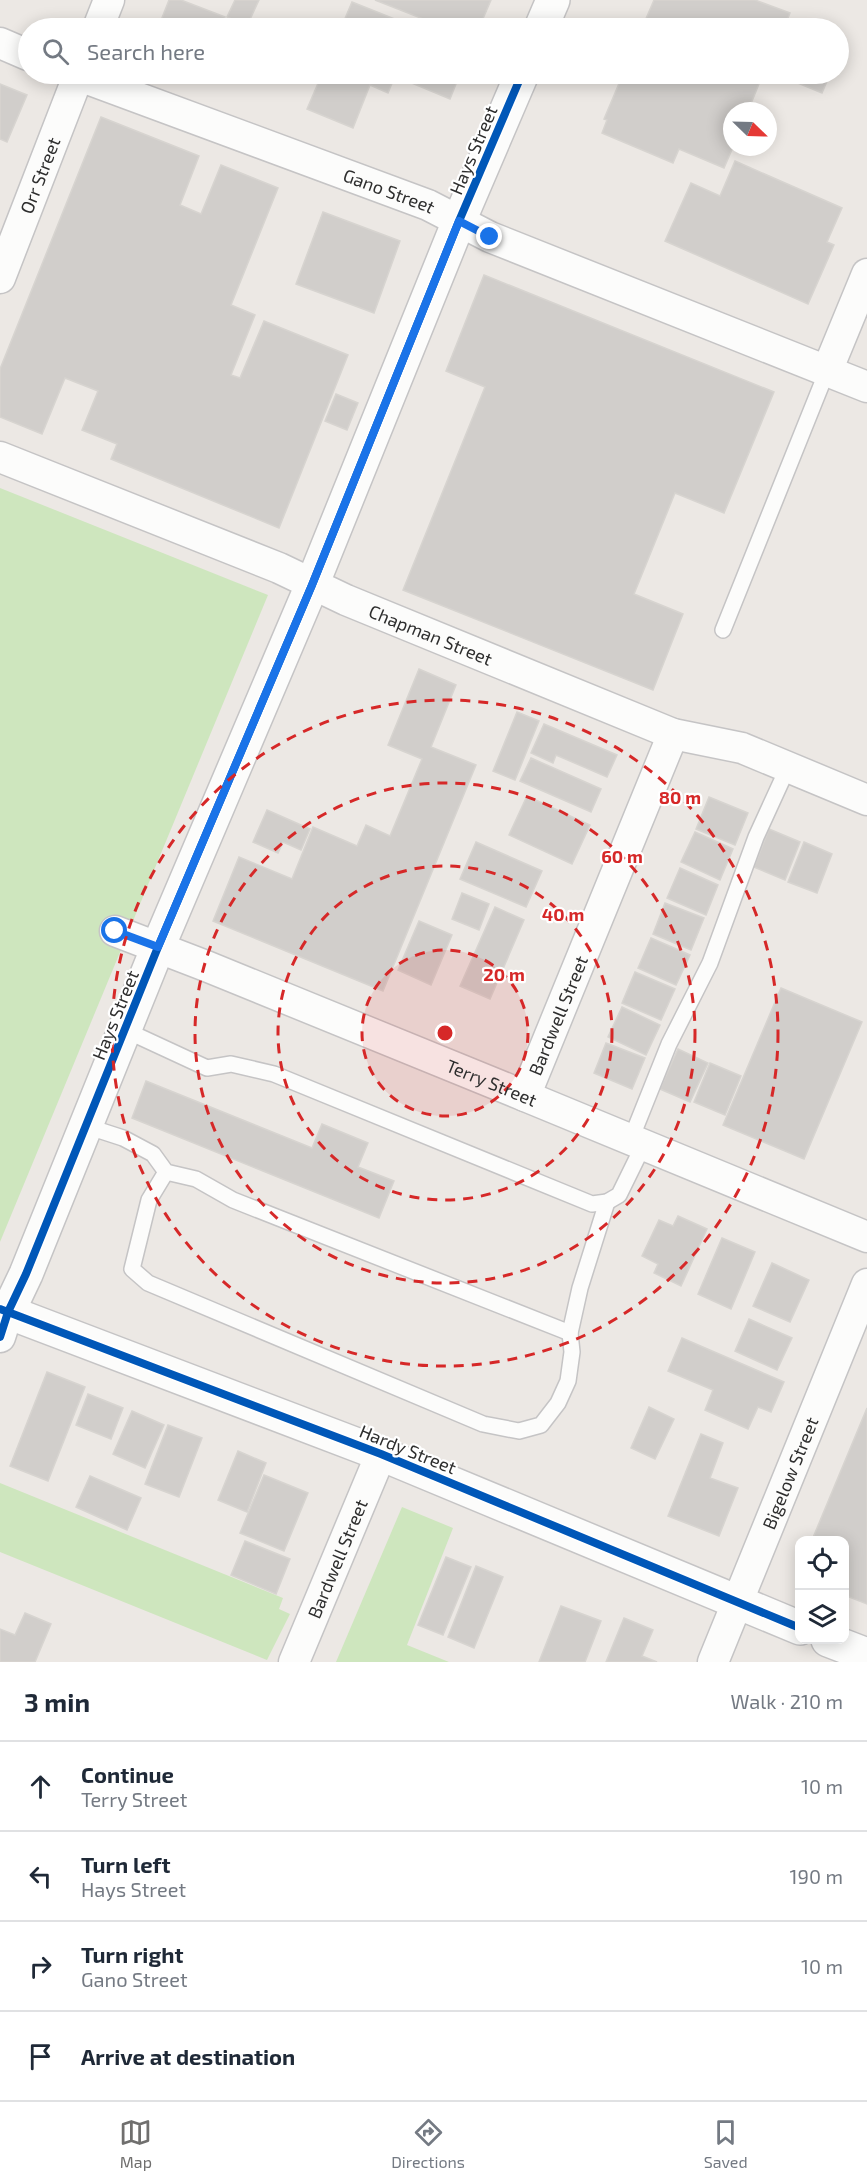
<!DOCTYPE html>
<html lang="en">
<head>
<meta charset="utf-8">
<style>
  :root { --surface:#fff; --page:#f2f2f3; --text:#1f2937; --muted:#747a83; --line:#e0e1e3; --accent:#706f6e }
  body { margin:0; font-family:"Exo 2",sans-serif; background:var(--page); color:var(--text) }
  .controls { position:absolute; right:18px; bottom:18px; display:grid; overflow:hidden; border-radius:12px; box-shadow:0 3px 15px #0003 }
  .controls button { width:54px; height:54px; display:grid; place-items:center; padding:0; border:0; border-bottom:2px solid var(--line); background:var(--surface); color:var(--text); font:30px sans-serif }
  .compass { position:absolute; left:723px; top:102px; width:54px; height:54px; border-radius:50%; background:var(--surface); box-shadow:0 3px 15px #0003; rotate:113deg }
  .stop { position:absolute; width:18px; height:18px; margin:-14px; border:4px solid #1a73e8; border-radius:50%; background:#fff }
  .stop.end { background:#1a73e8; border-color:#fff; box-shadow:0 2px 6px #0008 }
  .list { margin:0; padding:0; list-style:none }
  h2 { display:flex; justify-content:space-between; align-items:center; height:78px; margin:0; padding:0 24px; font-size:26px }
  h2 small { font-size:20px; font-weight:400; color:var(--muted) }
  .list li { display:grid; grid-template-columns:39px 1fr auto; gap:18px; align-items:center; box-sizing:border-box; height:90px; padding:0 24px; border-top:2px solid var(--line) }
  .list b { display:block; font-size:22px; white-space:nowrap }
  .list p { margin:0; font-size:20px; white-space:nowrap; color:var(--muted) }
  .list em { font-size:20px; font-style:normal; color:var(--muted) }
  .icon { flex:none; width:33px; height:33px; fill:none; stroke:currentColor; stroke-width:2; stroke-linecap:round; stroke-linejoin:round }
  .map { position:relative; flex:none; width:867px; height:1662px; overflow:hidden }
  .search { position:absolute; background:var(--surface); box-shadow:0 3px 15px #0003; left:18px; right:18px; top:18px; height:66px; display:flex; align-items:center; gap:15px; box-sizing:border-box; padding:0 21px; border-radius:33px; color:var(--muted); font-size:22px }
  .sheet { height:438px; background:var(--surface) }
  nav { display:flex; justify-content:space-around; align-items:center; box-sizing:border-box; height:84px; border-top:2px solid var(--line); background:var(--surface); font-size:16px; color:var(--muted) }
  nav a { display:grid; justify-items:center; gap:3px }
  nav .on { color:var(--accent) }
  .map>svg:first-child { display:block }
  .green { fill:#cee6be }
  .building { fill:#d1cecb; stroke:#d7d4d0; stroke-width:1.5 }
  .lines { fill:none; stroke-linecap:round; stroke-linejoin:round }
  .service-casing { stroke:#c5c4c5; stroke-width:18 }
  .minor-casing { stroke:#c5c4c5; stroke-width:33 }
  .tertiary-casing { stroke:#c5c4c5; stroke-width:36 }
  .secondary-casing { stroke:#c5c4c5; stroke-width:36 }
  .service { stroke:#fcfcfb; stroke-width:15 }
  .minor { stroke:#fcfcfb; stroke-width:30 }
  .tertiary { stroke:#fcfcfb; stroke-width:33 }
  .secondary { stroke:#fcfcfb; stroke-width:33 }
  .cycleway-casing { stroke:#fff; stroke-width:11 }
  .cycleway { stroke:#0057b8; stroke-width:8 }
  .route { stroke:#1a73e8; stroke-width:8 }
  .ring { fill:none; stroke:#d62828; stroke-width:3; stroke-dasharray:10 8 }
  .labels { text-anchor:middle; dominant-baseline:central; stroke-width:4.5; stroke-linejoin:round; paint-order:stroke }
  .street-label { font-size:18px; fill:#2e2e2e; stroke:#fff }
  .centre { fill:#d62828; stroke:#fff; stroke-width:3 }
  .ring-label { font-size:18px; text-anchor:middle; font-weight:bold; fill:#d62828; stroke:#fff; stroke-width:4.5; stroke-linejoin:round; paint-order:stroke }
</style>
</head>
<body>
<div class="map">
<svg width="867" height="1662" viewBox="0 0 867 1662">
  <rect width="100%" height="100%" fill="#ece8e4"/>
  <!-- green -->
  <g class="green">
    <polygon points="0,488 268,595 0,1242"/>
    <polygon points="0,1483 283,1598 279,1609 290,1614 267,1660 0,1552"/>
    <polygon points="402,1507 453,1528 407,1645 449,1662 336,1662"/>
  </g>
  <!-- building -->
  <g class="building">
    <polygon points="169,0 181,0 225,17 221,28 158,28"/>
    <polygon points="235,0 259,0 247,26 227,17"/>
    <polygon points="375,0 491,0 479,28 446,28"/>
    <polygon points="654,0 755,0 790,13 784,28 642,28"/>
    <polygon points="352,2 417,28 341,28"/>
    <polygon points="789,20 808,28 785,28"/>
    <polygon points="322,74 460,74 450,99 395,76 388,93 370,85 353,128 307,109"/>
    <polygon points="623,74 763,74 748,111 732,111 733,147 724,168 679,149 673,163 602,133 607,120 604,119"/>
    <polygon points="776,74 830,74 822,93"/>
    <polygon points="0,84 27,95 7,142 0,139"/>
    <polygon points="101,117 199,156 180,205 201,214 221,165 278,188 231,305 255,315 231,375 240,378 264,321 348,355 279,528 111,459 117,444 82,430 98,391 65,378 42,434 0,417 0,369"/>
    <polygon points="735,161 842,208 827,242 834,245 808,304 665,241 691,183 720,196"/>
    <polygon points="323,212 400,241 374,313 296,284"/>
    <polygon points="484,275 774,392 724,513 675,493 634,594 683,614 653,690 403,590 485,387 446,371"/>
    <polygon points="336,394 358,403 347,430 325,421"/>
    <polygon points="419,669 456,685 431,747 476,765 383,991 213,921 239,857 292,879 313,827 357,846 366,825 390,836 422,759 388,745"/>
    <polygon points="517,712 539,721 515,780 493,771"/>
    <polygon points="544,724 617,755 607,777 556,755 553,763 531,753"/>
    <polygon points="531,758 601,789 591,812 520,781"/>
    <polygon points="527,796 590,825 572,864 509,835"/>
    <polygon points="709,797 748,813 735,845 696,829"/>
    <polygon points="267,810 310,829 301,850 283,842 278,853 253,842"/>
    <polygon points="769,829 800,842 785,880 754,867"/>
    <polygon points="695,832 733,849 720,880 681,862"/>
    <polygon points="476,842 542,871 526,907 460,879"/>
    <polygon points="804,842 832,854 817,893 788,882"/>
    <polygon points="680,868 718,885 706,915 667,898"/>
    <polygon points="462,893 489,904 479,930 452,919"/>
    <polygon points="665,903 704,918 691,950 653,934"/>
    <polygon points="495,907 524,920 490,999 460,986"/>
    <polygon points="419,921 452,935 431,985 398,970"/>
    <polygon points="651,938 690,955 676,985 638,968"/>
    <polygon points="635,972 675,989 661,1020 622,1003"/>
    <polygon points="781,988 862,1022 804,1159 723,1125"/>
    <polygon points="622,1007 660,1025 646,1055 608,1037"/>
    <polygon points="606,1043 645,1058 632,1089 594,1073"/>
    <polygon points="678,1049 708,1063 690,1102 660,1089"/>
    <polygon points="710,1063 741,1076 725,1115 694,1102"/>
    <polygon points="146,1081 312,1148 322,1124 368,1143 358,1167 394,1181 379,1218 132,1118"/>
    <polygon points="678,1216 707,1229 681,1286 654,1273 658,1264 642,1256 659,1220 673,1226"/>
    <polygon points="722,1238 755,1252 731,1309 698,1294"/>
    <polygon points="772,1263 809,1280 790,1322 753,1306"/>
    <polygon points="749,1319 792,1338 777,1370 735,1351"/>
    <polygon points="682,1338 784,1382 771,1412 758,1407 748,1429 705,1410 713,1390 668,1371"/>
    <polygon points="47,1372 85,1387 48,1481 10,1466"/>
    <polygon points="88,1394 123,1408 111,1439 76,1425"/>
    <polygon points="649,1407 674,1419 655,1459 631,1448"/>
    <polygon points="867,1408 867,1604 844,1595 844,1540 812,1540"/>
    <polygon points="132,1411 164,1425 145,1468 113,1454"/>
    <polygon points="168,1425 202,1438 179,1497 145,1484"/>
    <polygon points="701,1434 723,1443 710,1478 738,1488 719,1536 668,1516"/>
    <polygon points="238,1451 266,1463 247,1512 218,1500"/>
    <polygon points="264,1475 308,1493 284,1551 240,1533"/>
    <polygon points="90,1476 141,1498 127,1530 76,1507"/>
    <polygon points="245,1541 290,1559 276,1594 231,1575"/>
    <polygon points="446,1557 471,1567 443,1635 418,1625"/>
    <polygon points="476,1566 503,1577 474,1648 448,1637"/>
    <polygon points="561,1606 601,1621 585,1662 539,1662"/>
    <polygon points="25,1613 51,1624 35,1662 0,1662 0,1629 15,1635"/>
    <polygon points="624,1618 653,1630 642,1656 657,1662 606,1662"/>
  </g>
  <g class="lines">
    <defs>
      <g id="service">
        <polyline points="723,630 827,371"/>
        <polyline points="125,1030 207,1068 231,1064 274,1074 592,1204 607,1202 619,1195 644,1144"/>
        <polyline points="86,1126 123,1138 153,1154 166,1172 196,1179 233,1200 570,1333"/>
        <polyline points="631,1139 669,1044 710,963 756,837 788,767"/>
        <polyline points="166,1172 149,1200 132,1269 148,1283 483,1424 519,1431 541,1425 558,1403 568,1381 572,1352 570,1333 580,1288 607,1202"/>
      </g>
      <g id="minor">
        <polyline points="98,28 109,0"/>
        <polyline points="0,43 28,55"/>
        <path id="s1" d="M74,74L428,205L490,237L867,387"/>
        <path id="s2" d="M0,278L79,74"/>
        <polyline points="827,371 867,274"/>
        <path id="s3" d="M0,457L279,568L346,600L673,734L742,748L867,800"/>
        <path id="s4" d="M115,931L206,966L525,1096L867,1237"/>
        <path id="s5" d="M525,1096L673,734"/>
        <polyline points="0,1337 8,1312"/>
        <path id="s6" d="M294,1662L381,1454"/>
        <path id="s7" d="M713,1662L867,1284"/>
      </g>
      <g id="tertiary">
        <polyline points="541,28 553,0"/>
        <polyline points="8,1312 26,1274 158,947 312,585 459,221 522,74"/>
      </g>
      <g id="secondary">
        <polyline points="0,1309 381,1454 800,1628"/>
        <polyline points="828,1640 867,1655"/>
      </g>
    </defs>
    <!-- service casing -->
    <use href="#service" class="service-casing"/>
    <!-- minor casing -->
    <use href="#minor" class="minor-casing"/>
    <!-- tertiary casing -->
    <use href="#tertiary" class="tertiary-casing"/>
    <!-- secondary casing -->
    <use href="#secondary" class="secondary-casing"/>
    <!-- service -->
    <use href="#service" class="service"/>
    <!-- minor -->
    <use href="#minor" class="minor"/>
    <!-- tertiary -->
    <use href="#tertiary" class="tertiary"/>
    <!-- secondary -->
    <use href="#secondary" class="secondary"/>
    <defs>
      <g id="cycleway">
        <polyline points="0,1309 381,1454 800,1628"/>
        <polyline points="0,1337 8,1312 26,1274 158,947 312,585 459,221 522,74"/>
      </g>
    </defs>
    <!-- cycleway casing -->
    <use href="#cycleway" class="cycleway-casing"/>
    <!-- cycleway -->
    <use href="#cycleway" class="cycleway"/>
  </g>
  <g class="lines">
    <!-- route -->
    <polyline class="route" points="115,931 158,947 312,585 459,221 490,237"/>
  </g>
  <!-- distance rings -->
  <circle cx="445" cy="1033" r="83" fill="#d62828" fill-opacity=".12"/>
  <g class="ring">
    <circle cx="445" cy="1033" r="83"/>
    <circle cx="445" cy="1033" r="167"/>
    <circle cx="445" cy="1033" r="250"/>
    <circle cx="445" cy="1033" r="333"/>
  </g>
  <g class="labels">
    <!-- street labels -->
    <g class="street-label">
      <text transform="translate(473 150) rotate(-67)">Hays Street</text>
      <text stroke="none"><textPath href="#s2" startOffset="110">Orr Street</textPath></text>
      <text stroke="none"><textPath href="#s1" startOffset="336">Gano Street</textPath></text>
      <text stroke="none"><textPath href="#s3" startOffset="466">Chapman Street</textPath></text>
      <text transform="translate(115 1015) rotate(-68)">Hays Street</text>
      <text stroke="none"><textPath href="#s5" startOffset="87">Bardwell Street</textPath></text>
      <text stroke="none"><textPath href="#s4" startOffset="406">Terry Street</textPath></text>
      <text transform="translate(408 1449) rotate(22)">Hardy Street</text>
      <text stroke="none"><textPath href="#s7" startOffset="204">Bigelow Street</textPath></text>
      <text stroke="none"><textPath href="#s6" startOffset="112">Bardwell Street</textPath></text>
    </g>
  </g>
  <circle cx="445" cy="1033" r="9" class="centre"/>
  <g class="ring-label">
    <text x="680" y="804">80 m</text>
    <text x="622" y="863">60 m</text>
    <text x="563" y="921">40 m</text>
    <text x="504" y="981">20 m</text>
  </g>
</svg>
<div class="controls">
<button><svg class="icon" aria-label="locate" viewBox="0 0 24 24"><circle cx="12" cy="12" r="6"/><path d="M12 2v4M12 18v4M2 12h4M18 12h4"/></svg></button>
<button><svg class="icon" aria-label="layers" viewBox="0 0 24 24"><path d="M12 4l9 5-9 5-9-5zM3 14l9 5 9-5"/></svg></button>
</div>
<svg class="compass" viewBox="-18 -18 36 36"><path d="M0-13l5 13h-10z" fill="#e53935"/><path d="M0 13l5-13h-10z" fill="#747a83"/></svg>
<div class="stop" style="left:115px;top:931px"></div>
<div class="stop end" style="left:490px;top:237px"></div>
<div class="search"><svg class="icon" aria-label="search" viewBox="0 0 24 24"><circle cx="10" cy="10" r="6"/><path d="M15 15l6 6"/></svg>Search here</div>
</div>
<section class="sheet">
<h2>3 min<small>Walk · 210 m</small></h2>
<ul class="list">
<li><svg class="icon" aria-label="ahead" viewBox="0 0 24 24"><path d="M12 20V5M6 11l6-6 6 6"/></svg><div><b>Continue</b><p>Terry Street</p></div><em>10 m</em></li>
<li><svg class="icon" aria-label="left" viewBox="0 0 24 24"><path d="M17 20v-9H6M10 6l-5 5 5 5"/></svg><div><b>Turn left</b><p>Hays Street</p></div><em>190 m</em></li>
<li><svg class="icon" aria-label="right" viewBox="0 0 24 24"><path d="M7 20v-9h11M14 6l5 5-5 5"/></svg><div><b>Turn right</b><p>Gano Street</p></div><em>10 m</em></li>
<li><svg class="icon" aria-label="arrive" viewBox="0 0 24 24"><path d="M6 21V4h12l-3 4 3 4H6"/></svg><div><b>Arrive at destination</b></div></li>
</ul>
</section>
<nav>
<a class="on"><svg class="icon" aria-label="map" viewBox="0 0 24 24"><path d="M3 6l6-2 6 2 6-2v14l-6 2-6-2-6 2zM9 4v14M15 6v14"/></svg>Map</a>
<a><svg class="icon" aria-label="directions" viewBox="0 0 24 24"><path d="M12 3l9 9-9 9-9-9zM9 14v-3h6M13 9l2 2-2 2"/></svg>Directions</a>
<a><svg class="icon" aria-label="saved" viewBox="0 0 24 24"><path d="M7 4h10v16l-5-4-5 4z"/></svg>Saved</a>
</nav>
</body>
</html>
